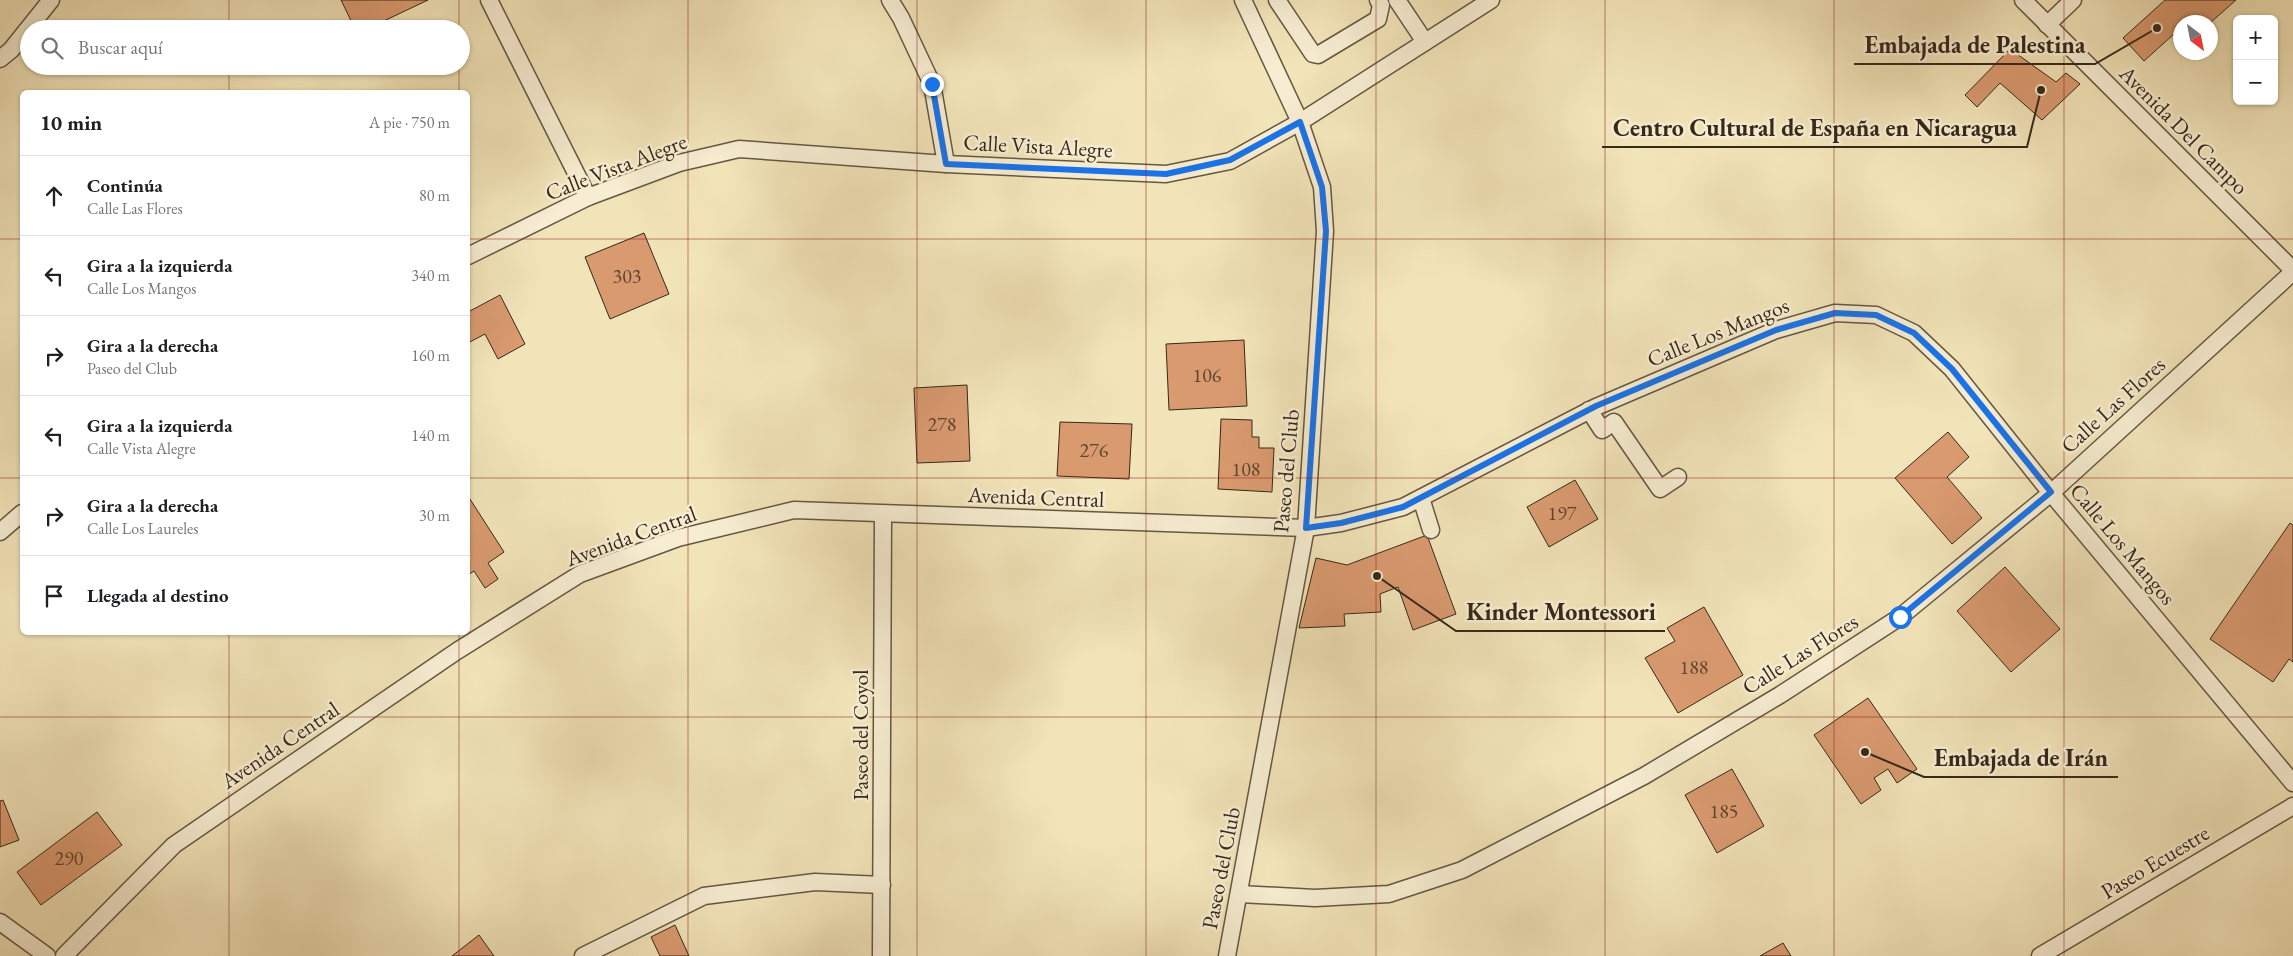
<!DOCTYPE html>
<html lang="es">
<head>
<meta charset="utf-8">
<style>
  :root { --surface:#fff; --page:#f2f2f2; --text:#202124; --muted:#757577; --line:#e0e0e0 }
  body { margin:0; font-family:"EB Garamond",serif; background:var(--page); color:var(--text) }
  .controls { position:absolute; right:15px; top:15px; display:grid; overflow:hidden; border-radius:8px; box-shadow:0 1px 4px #0004 }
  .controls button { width:45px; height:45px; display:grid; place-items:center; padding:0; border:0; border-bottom:1px solid var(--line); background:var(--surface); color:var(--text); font:25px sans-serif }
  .compass { position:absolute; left:2173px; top:15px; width:45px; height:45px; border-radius:50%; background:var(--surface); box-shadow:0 1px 4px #0004; rotate:148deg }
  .stop { position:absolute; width:15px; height:15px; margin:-11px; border:4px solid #1a73e8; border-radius:50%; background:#fff }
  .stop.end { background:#1a73e8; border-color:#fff; box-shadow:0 1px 5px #0008 }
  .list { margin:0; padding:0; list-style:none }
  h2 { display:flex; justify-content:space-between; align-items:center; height:65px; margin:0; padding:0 20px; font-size:21px }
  h2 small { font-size:16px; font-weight:400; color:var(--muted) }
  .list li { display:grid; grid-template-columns:32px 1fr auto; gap:15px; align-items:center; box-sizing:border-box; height:80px; padding:0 20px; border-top:1px solid var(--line) }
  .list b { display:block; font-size:19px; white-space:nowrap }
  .list p { margin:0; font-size:16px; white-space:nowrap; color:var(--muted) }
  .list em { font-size:16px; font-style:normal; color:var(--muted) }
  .icon { flex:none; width:28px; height:28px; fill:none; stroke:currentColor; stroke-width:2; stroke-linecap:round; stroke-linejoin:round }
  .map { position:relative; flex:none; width:2293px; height:956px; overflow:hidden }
  .search { position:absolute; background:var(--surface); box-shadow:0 1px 4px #0004; left:20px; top:20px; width:450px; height:55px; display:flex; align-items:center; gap:12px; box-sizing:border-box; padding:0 18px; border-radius:28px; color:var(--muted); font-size:19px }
  .panel { position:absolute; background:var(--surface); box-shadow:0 1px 4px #0004; left:20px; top:90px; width:450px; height:545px; border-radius:8px }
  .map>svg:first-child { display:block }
  .building { fill:#da9a70; stroke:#352919 }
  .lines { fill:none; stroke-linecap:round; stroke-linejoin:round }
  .minor-casing { stroke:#645841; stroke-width:19 }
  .minor { stroke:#f7edd2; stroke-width:16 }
  .route { stroke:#1a73e8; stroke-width:6 }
  .grid { fill:none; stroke:#8f2418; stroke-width:1; stroke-opacity:0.55 }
  .labels { text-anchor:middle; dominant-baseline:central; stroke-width:5; stroke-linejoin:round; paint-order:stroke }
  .number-label { font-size:20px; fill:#5e452f }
  .street-label { font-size:22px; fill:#352919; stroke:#f7edd2 }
  .leader { fill:none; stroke:#352919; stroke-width:2 }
  .callout-dot { fill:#352919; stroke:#f7edd2; stroke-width:2 }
  .callout-label { font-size:24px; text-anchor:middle; font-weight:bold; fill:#352919; stroke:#f7edd2; stroke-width:5; stroke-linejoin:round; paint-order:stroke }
</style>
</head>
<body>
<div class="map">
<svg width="2293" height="956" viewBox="0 0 2293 956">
  <rect width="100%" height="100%" fill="#f2e4b9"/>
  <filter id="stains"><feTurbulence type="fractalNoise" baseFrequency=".004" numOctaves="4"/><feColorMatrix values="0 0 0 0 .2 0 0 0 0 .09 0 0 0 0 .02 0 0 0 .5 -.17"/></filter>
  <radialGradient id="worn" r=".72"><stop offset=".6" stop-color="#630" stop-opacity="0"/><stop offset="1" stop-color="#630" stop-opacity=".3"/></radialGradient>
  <!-- building -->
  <g class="building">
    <polygon points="341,0 428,0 367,29 355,29"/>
    <polygon points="2165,0 2236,0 2210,23 2180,22 2180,39 2175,33 2144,61 2123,38"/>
    <polygon points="2010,49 2056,82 2066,73 2080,84 2042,120 2000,83 1977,107 1965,95"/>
    <polygon points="644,233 669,294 610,319 585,257"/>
    <polygon points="500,295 525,344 498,359 485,334 468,343 468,312"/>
    <polygon points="1244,340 1247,406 1169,410 1166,344"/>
    <polygon points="967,385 970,461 917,463 914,388"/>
    <polygon points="1221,419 1252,420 1252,437 1259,437 1259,448 1274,448 1272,492 1218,489"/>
    <polygon points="1060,422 1132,424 1129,479 1057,476"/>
    <polygon points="1948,432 1969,457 1947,477 1982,518 1952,544 1895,478"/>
    <polygon points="1575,480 1598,519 1549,547 1527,507"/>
    <polygon points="468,496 504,552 488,563 498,579 485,588 474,571 468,575"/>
    <polygon points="2290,523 2293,525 2293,662 2289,659 2273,682 2210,639"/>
    <polygon points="1427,535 1456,614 1413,630 1398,587 1380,594 1381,612 1344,614 1345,626 1299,628 1316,558 1347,565"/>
    <polygon points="2005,567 2060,629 2011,672 1957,611"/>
    <polygon points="1704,607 1743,675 1678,713 1645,658 1675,641 1667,628"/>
    <polygon points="1868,698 1917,769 1897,783 1888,769 1874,778 1881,790 1861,804 1814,735"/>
    <polygon points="1732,769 1764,826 1717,853 1685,795"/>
    <polygon points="3,800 19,840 0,847 0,801"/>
    <polygon points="97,812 122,845 41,905 17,872"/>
    <polygon points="675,925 689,956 660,956 651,937"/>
    <polygon points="479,935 494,956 452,956"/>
    <polygon points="1783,943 1791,956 1760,956"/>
  </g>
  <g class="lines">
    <defs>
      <g id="minor">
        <polyline points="489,0 588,197"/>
        <polyline points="890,0 901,18 932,84 946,164"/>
        <polyline points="1277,0 1313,54 1318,55 1378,19 1381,5 1378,0"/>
        <polyline points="1397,0 1425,42"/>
        <polyline points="2023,0 2293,270"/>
        <polyline points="2047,25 2073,0"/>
        <polyline points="0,59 11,50 51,0"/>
        <polyline points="468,256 588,197 679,163 739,149 946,164 1166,174 1230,161 1300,122 1491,0"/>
        <polyline points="1589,410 1602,430 1614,422 1660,489 1678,477"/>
        <polyline points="1421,498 1431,530"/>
        <polyline points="0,532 22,513"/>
        <polyline points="1240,894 1315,898 1389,894 1462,870 1644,776 1780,695 1900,617 2051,493 2293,272"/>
        <polyline points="0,922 47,956"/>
        <polyline points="64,956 174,845 372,709 457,651 580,574 678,538 794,510 1306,528 1341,523 1403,507 1596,407 1776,330 1835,313 1876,315 1914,333 1952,369 2051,493 2293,783"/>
        <polyline points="583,956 704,896 815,882 882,885"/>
        <polyline points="881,956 883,515"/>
        <polyline points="1227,956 1306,528 1325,231 1322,187 1300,122 1243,0"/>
        <polyline points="2040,956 2293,806"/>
      </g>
    </defs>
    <!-- minor casing -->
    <use href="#minor" class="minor-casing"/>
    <!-- minor -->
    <use href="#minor" class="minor"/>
  </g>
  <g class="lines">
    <!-- route -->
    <polyline class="route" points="932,84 946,164 1166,174 1230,160 1300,122 1322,187 1326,231 1306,528 1341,523 1403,507 1596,406 1776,330 1835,313 1876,315 1914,333 1952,369 2051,492 1900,617"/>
  </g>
  <!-- grid -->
  <path class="grid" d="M229,0V29M459,0V29M688,0V956M917,0V956M1146,0V956M1376,0V956M1605,0V956M1834,0V956M2064,0V956M229,66V92M459,66V92M0,239H22M468,239H2293M0,478H22M468,478H2293M229,632V956M459,632V956M0,717H2293"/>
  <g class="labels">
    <!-- number labels -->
    <g class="number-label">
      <text x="627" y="276">303</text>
      <text x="1207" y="375">106</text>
      <text x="942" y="424">278</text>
      <text x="1094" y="450">276</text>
      <text x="1246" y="469">108</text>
      <text x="1562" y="513">197</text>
      <text x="1694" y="667">188</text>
      <text x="1724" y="811">185</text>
      <text x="69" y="858">290</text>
    </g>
    <!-- street labels -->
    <g class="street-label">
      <text transform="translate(2184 130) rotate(45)">Avenida Del Campo</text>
      <text transform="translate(1038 146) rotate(3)">Calle Vista Alegre</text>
      <text transform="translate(616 167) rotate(-21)">Calle Vista Alegre</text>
      <text transform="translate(1718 332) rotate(-22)">Calle Los Mangos</text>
      <text transform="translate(2113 405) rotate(-42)">Calle Las Flores</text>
      <text transform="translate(1286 471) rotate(-85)">Paseo del Club</text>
      <text transform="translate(1036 497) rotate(2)">Avenida Central</text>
      <text transform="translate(631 536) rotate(-20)">Avenida Central</text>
      <text transform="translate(2123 544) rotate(50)">Calle Los Mangos</text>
      <text transform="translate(1800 654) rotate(-32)">Calle Las Flores</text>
      <text transform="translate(860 735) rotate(-90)">Paseo del Coyol</text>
      <text transform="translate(280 745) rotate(-34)">Avenida Central</text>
      <text transform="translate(2155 862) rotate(-31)">Paseo Ecuestre</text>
      <text transform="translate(1221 868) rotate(-79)">Paseo del Club</text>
    </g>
  </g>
  <!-- callouts -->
  <path class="leader" d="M2157 28L2095 64H1854M2041 90L2027 147H1602M1377 576L1456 631H1665M1865 752L1924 777H2118"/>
  <g class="callout-dot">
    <circle cx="2157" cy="28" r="5"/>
    <circle cx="2041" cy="90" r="5"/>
    <circle cx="1377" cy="576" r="5"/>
    <circle cx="1865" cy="752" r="5"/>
  </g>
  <g class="callout-label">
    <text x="1975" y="53">Embajada de Palestina</text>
    <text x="1815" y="136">Centro Cultural de España en Nicaragua</text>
    <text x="1561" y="620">Kinder Montessori</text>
    <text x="2021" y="766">Embajada de Irán</text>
  </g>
  <rect width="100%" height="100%" filter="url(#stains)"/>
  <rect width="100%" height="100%" fill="url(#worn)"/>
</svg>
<div class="controls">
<button>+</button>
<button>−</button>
</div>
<svg class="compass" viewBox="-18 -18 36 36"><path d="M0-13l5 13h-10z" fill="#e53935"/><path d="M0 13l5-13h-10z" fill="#757577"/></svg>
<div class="stop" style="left:1900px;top:617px"></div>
<div class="stop end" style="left:932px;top:84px"></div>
<div class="search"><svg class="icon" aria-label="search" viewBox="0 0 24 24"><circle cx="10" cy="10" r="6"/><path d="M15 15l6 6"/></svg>Buscar aquí</div>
<section class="panel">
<h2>10 min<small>A pie · 750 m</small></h2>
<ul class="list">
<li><svg class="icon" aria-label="ahead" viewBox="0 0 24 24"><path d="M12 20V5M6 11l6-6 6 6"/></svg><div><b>Continúa</b><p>Calle Las Flores</p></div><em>80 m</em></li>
<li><svg class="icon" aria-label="left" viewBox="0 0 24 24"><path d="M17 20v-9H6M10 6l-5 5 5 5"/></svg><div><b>Gira a la izquierda</b><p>Calle Los Mangos</p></div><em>340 m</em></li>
<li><svg class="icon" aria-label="right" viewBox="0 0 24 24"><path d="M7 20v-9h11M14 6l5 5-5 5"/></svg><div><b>Gira a la derecha</b><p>Paseo del Club</p></div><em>160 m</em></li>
<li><svg class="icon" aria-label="left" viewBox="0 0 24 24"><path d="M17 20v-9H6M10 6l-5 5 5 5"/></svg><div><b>Gira a la izquierda</b><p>Calle Vista Alegre</p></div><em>140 m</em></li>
<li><svg class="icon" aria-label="right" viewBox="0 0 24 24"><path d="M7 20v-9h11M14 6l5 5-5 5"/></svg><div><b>Gira a la derecha</b><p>Calle Los Laureles</p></div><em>30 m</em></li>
<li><svg class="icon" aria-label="arrive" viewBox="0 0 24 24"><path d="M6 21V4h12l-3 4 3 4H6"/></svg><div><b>Llegada al destino</b></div></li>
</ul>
</section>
</div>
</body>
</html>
